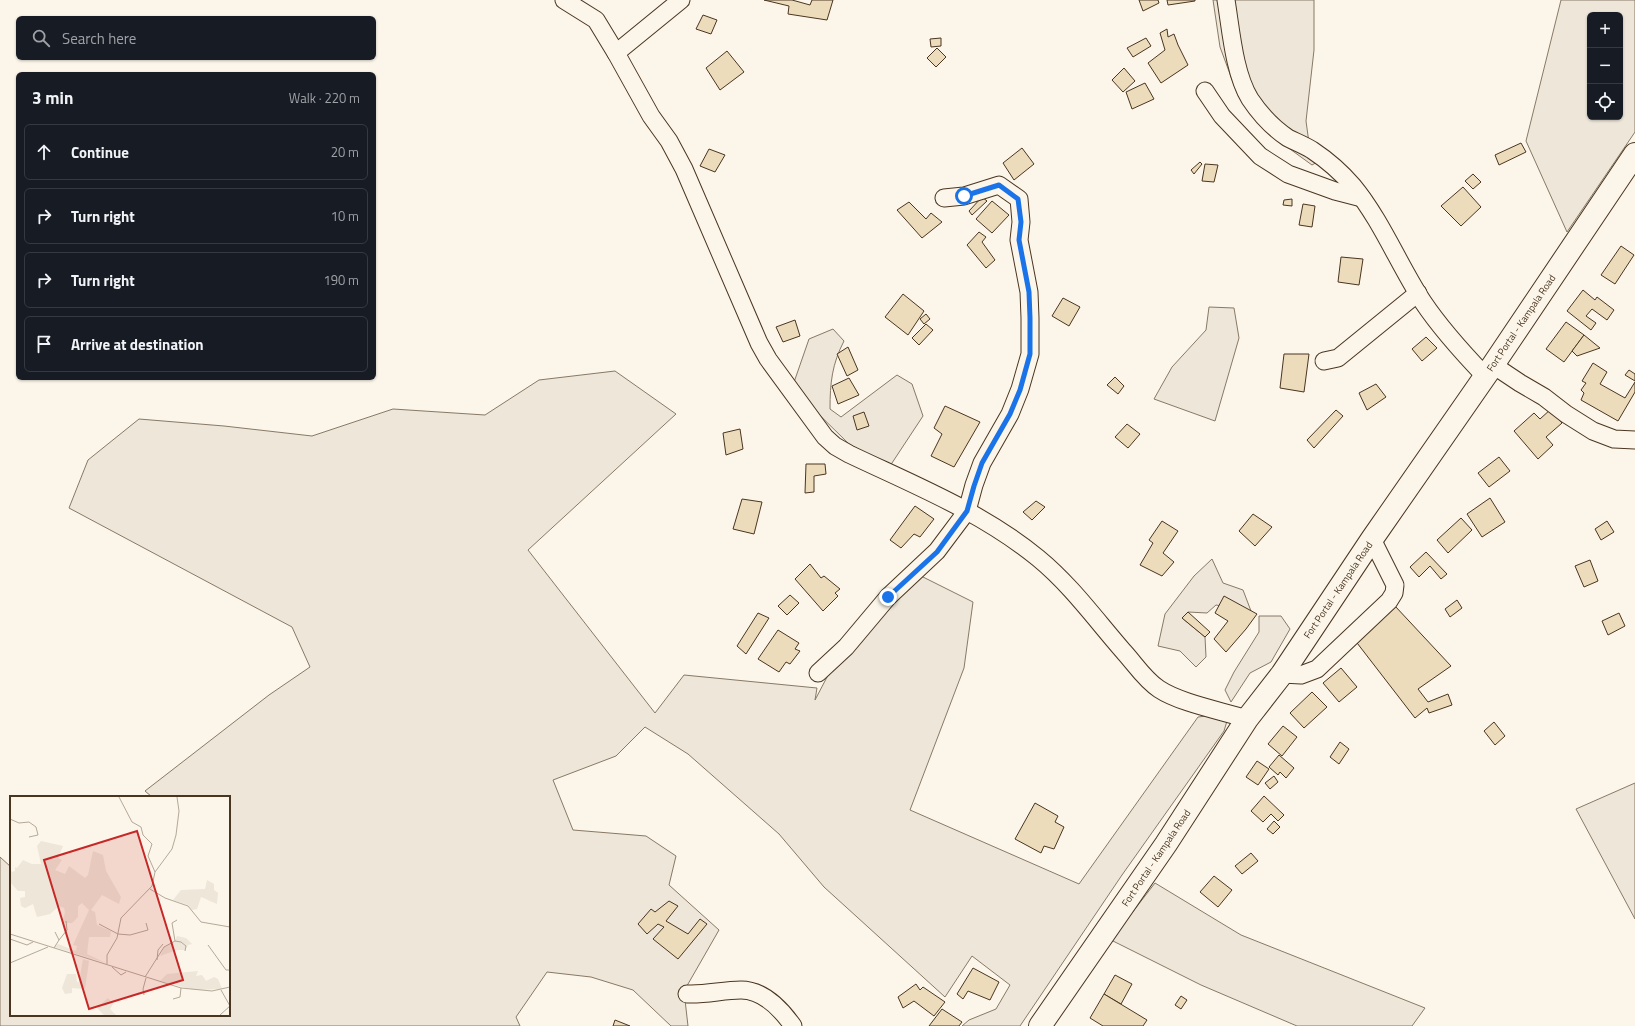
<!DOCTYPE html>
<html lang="en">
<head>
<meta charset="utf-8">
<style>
  :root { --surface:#171b24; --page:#20242c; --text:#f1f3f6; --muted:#9ea1a6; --line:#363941 }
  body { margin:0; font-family:"Titillium Web",sans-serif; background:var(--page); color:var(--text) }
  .controls { position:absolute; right:12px; top:12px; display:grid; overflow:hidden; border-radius:6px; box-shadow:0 1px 3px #0004 }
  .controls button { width:36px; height:36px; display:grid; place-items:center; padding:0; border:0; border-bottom:1px solid var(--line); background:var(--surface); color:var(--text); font:20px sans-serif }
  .stop { position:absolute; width:12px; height:12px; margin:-9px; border:3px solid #1a73e8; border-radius:50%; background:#fff }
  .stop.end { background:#1a73e8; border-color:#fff; box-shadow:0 1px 4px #0008 }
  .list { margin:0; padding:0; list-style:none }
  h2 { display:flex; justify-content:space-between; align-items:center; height:52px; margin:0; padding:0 16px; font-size:17px }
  h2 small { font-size:13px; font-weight:400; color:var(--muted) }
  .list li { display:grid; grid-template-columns:26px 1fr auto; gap:12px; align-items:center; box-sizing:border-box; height:56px; margin:0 8px 8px; padding:0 8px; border:1px solid var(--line); border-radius:6px }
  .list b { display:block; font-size:15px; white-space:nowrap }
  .list em { font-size:13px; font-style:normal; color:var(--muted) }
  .icon { flex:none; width:22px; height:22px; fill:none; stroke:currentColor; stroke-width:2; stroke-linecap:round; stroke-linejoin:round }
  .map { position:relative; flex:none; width:1635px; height:1026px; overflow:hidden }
  .search { position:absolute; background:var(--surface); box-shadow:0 1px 3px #0004; left:16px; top:16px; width:360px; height:44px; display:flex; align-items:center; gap:10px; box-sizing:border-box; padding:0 14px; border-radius:6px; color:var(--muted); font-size:15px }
  .panel { position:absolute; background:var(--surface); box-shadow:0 1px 3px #0004; left:16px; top:72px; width:360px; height:308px; border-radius:6px }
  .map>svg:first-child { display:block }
  .green { fill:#ede6d9; stroke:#887966; fill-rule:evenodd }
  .building { fill:#ecdcbc; stroke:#4a3520 }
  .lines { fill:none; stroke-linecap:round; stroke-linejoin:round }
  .minor-casing { stroke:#4a3520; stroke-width:19 }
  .highway-casing { stroke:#4a3520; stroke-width:24 }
  .minor { stroke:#fbf6e9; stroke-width:17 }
  .highway { stroke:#fbf6e9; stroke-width:22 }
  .route { stroke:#1a73e8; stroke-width:5 }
  .labels { text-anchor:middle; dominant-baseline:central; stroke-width:3; stroke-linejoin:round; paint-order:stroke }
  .street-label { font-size:10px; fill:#4a3520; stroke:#fbf6e9 }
  .inset-road { fill:none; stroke:#b4a999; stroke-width:1 }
  .view { fill:#c62828; fill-opacity:0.15; stroke:#c62828; stroke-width:2 }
  .inset-edge { fill:none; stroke:#4a3520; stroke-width:2 }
</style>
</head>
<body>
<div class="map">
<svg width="1635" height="1026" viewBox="0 0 1635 1026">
  <rect width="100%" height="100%" fill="#fbf6e9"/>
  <!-- green -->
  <g class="green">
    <polygon points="1213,0 1314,0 1314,50 1306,121 1309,143 1326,157 1312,165 1272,136 1237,93 1220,47"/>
    <path d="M1561,0H1635V132L1567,232L1526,141ZM1590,15H1620V117H1590Z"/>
    <polygon points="1209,307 1234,308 1239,338 1215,421 1154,399 1172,367 1206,330"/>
    <path d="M833,329L844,341C832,364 830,383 830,409L841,417L897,375L912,384L923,416L890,466L849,444L792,388L809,339Z"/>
    <polygon points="615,371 676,414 528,550 655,713 684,675 817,688 815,700 837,658 917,574 973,602 964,668 910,810 1079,884 1198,717 1222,714 1227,721 1224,731 1122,875 1020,1026 962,1026 969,1020 996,1009 1010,985 972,956 945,997 824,887 779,834 688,754 645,727 616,756 553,780 573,830 646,836 676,856 669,885 719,930 684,991 688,1026 671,1026 633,990 591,977 547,972 516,1017 520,1026 0,1026 0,857 11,867 11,1015 229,1015 229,797 152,797 145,791 269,695 310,667 292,627 69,508 88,460 139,419 224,426 312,436 393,409 485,415 539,380"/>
    <polygon points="1212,559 1223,583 1243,590 1251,611 1216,605 1207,613 1188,612 1182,618 1205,637 1206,657 1196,667 1180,651 1158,646 1165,614 1194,576"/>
    <polygon points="1259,616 1281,616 1290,629 1271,662 1250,673 1231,702 1225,690 1234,672 1259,632"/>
    <polygon points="1635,783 1635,919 1576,809"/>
    <polygon points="1155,883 1241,935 1425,1008 1412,1026 1297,1026 1201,985 1111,940"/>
  </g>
  <!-- building -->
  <g class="building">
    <polygon points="764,0 792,0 810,5 812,0 833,0 827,20 788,14 789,6"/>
    <polygon points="1139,0 1158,0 1159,3 1143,11"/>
    <polygon points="1167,0 1195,0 1195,1 1168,5"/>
    <polygon points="703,15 717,20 711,34 696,29"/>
    <polygon points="1167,29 1168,37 1174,34 1178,45 1188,65 1161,83 1148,63 1165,50 1160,33"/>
    <polygon points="941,38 941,46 931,47 930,39"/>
    <polygon points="1146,38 1151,46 1133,57 1127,48"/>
    <polygon points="937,48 946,57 936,67 927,58"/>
    <polygon points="727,51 744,72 720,90 706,68"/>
    <polygon points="1124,68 1135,81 1123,92 1112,80"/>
    <polygon points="1145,83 1154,99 1132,109 1126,92"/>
    <polygon points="1521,143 1526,152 1499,165 1495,155"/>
    <polygon points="1022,148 1034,164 1014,180 1003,163"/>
    <polygon points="709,149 725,155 715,172 700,166"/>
    <polygon points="1200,162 1202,164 1194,174 1191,170"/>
    <polygon points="1205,164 1218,165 1214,182 1202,181"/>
    <polygon points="1473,174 1481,182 1473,189 1465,181"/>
    <polygon points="1463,187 1481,207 1461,226 1441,206"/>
    <polygon points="982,197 987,201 972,215 969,211"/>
    <polygon points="1292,199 1292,206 1283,205 1284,200"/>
    <polygon points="992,201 1009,215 992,233 976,219"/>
    <polygon points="909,202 926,219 931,213 942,222 922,238 897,210"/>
    <polygon points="1303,204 1315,206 1312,227 1299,225"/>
    <polygon points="979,232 986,237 982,242 995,260 986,268 967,245"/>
    <polygon points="1621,246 1634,255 1615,284 1601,275"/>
    <polygon points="1341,257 1363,259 1359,285 1338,282"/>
    <polygon points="1583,290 1595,300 1597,297 1614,310 1607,320 1592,309 1586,316 1596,323 1591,330 1567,311"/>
    <polygon points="903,294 924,311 908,335 885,317"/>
    <polygon points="1063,298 1080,307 1069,326 1052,316"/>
    <polygon points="926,314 930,319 924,324 920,319"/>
    <polygon points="795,320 800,336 783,342 776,327"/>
    <polygon points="1566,322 1584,335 1564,362 1546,349"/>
    <polygon points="926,324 933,330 919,345 912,338"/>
    <polygon points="1584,335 1600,348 1577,356 1572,351"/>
    <polygon points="1426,337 1437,348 1422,361 1412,349"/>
    <polygon points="848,347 858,370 847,376 837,354"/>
    <polygon points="1284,354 1309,354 1304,392 1280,388"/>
    <polygon points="1593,363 1607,372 1600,384 1625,398 1635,382 1635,392 1618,421 1581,400 1584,393 1581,390 1586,383 1582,381"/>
    <polygon points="1629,370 1635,374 1635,381 1625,375"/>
    <polygon points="1115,377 1124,386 1118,394 1107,385"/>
    <polygon points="849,378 859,395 838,404 832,386"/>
    <polygon points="1376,384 1386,397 1367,410 1359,393"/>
    <polygon points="945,406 980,422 954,467 931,456 942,434 934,428"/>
    <polygon points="1551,409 1562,423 1546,437 1553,445 1538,459 1514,431 1534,413 1540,419"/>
    <polygon points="1336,410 1343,416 1314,448 1307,440"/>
    <polygon points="864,412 869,426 857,430 853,416"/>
    <polygon points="1127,424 1140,434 1128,448 1115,437"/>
    <polygon points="740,429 743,449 726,455 723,433"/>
    <polygon points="1499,457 1510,471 1489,487 1478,473"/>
    <polygon points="806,464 825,464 826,474 814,476 814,492 805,493"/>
    <polygon points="1490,498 1505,522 1482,537 1467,514"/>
    <polygon points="742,499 762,502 754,534 733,529"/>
    <polygon points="1036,501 1045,507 1032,520 1023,512"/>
    <polygon points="915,506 934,519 920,537 914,534 901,548 890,540"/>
    <polygon points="1253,514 1272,527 1255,546 1239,531"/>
    <polygon points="1461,518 1472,530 1448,553 1437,540"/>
    <polygon points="1162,521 1178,531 1163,553 1174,562 1162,576 1140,565 1153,543 1149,540"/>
    <polygon points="1607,521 1614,532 1601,540 1595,529"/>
    <polygon points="1426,552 1447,574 1441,579 1430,566 1419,577 1410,567"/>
    <polygon points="1590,560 1598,581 1584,587 1575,566"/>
    <polygon points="810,564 821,578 824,576 840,589 835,593 838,596 823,611 795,579"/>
    <polygon points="790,595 799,603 787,615 778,606"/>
    <polygon points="1224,596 1257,614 1246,629 1226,652 1214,639 1228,621 1215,613"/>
    <polygon points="1457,600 1462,608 1450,617 1445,609"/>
    <polygon points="1395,606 1451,666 1418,689 1428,702 1448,694 1452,705 1429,713 1427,708 1415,718 1354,639"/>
    <polygon points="1188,612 1210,632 1205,637 1182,618"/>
    <polygon points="758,613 769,618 746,654 737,646"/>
    <polygon points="1619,613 1625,626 1608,635 1602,621"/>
    <polygon points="778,630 799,643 795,649 800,651 790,664 786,662 779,672 758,659"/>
    <polygon points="1341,668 1357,687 1339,702 1323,683"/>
    <polygon points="1312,692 1327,707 1304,728 1290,713"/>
    <polygon points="1494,722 1505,736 1495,745 1484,731"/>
    <polygon points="1283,726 1297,737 1282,756 1268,744"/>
    <polygon points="1340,742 1349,749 1339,764 1330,757"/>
    <polygon points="1279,755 1294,768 1286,778 1280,772 1278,775 1269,767"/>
    <polygon points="1257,761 1269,769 1258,785 1246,777"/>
    <polygon points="1274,776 1278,782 1270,789 1265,783"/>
    <polygon points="1264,796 1284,815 1278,821 1271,814 1263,822 1251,811"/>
    <polygon points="1035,803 1058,816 1055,822 1064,827 1054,849 1044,846 1041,853 1015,839"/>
    <polygon points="1274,821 1280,827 1273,834 1267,829"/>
    <polygon points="1251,853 1258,861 1242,874 1235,866"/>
    <polygon points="1214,876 1232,890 1218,907 1200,892"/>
    <polygon points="669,901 678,906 666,921 688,934 700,919 707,924 678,959 653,939 664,927 658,924 647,934 638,924 651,909 655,912"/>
    <polygon points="973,968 999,982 990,1000 968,991 963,999 957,994"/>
    <polygon points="1115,975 1132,984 1121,1004 1104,994"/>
    <polygon points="916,984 920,990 923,987 945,1002 934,1016 914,1001 903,1008 898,997"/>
    <polygon points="1104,994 1147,1020 1143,1026 1103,1026 1090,1018"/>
    <polygon points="1181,996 1187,1000 1181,1009 1175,1005"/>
    <polygon points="942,1009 962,1022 959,1026 929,1026"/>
    <polygon points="615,1020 630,1026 613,1026"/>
  </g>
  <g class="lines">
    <defs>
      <g id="minor">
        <path d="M564,0L596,20L616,53L651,116L669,141L684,169L759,343L768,359L825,437L835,446L849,454C914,485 982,512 1038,558C1071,585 1096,620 1124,652C1135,664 1145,680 1159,689C1180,703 1222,711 1247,719"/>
        <path d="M1226,0C1231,30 1234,73 1250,99C1260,114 1273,128 1288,138C1296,142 1304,145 1312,150C1327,160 1341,172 1353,186C1381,220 1399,265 1423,302C1441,329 1463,353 1485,376"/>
        <polyline points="616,53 681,0"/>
        <polyline points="1205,91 1222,116 1260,156 1288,174 1335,191 1362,198"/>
        <polyline points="1324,361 1338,358 1418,293"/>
        <polyline points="1493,365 1520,383 1544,397 1566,414 1593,431 1614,439 1635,440"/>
        <polyline points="818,673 846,647 888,597 937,551 967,511 974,485 982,463 1010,414 1020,389 1030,354 1030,318 1029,292 1019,240 1021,222 1019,199 999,185 964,196 944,198"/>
        <polyline points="1282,674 1301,675 1317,669 1389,601 1394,593 1395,585 1372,539"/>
        <path d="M687,994C706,995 723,990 741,990C763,990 781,1009 793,1026"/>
      </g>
      <polyline id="highway" points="1040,1026 1166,844 1247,719 1282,674 1372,539 1493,365 1635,154"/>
    </defs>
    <!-- minor casing -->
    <use href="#minor" class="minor-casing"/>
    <!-- highway casing -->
    <use href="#highway" class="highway-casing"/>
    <!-- minor -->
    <use href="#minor" class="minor"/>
    <!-- highway -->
    <use href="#highway" class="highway"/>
  </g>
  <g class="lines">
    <!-- route -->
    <polyline class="route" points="888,597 937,552 967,511 974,486 982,463 1010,414 1020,390 1030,354 1030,318 1029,292 1019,240 1021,222 1018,199 999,185 964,196"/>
  </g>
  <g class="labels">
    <!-- street labels -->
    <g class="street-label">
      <text transform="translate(1521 323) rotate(-56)">Fort Portal - Kampala Road</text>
      <text transform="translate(1338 590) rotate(-56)">Fort Portal - Kampala Road</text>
      <text transform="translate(1156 858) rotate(-56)">Fort Portal - Kampala Road</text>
    </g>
  </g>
  <!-- overview -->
  <g transform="translate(10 796)">
    <rect width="220" height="220" fill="#fbf6e9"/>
    <path d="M31,45L53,50L48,62L52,64L45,74L55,78L59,70L75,82L78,79L83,55L93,59L96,75L111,101L109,108L92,99L81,114L85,116L87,129L101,135L100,141H79L77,158L96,167L44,151L48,148L66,155L67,150L63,149L79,114L72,107L68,110V121L62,127H52L55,116L54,112L49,110L40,118L27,121L23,108L15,112L11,110L10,102L15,101V95H8L0,86V73L2,76L5,75V71L7,72L13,64L22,68H31L27,50ZM197,84L204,88V94L208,97L207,108L191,101L187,113L182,114L178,109L163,104L171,94L195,93ZM167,140L176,142L182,148L178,149L175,154H167L150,160L154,151L165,145ZM73,163L79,165L75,193L62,192V197L55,198L52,192L57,178H66L67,186H69ZM188,175L186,180L192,179L196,185L204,181L208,183L212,193L184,194L150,185L157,178ZM98,202L103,208L100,213L106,219H94L87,212Z" fill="#ede6d9"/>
    <path class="inset-road" d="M0,23L9,27L19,26L26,31L28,39L19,41M145,76L162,53L166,39L169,15L167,1M140,93L155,102L178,110L191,126L220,131M89,128L108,138L120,139L138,134L136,127M0,138L171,192L202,195L220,191M0,143L17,149L23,146M49,144L57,134L56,125M165,145L162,127L167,124M198,149L216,174H220M44,152L49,144L45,136M147,164L148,154L153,148M0,167L38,151M97,168V159L107,142L111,122L142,90L145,76L138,60L142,48L133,39L131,31L122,26L109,1M102,171L111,179L116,176M135,181L154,151L165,145L171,146L176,150L175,155M134,199L133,193L136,182M163,203L170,201L171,192M210,219L220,210L211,194"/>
    <path class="view" d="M127,35L173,184L79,213L34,64Z"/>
    <rect width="220" height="220" class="inset-edge"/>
  </g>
</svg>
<div class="controls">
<button>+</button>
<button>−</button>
<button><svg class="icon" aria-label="locate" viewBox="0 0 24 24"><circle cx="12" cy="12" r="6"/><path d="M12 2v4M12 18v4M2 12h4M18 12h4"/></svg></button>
</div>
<div class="stop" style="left:964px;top:196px"></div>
<div class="stop end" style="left:888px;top:597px"></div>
<div class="search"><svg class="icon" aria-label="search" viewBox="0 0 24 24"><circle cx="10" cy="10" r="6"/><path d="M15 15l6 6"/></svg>Search here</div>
<section class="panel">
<h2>3 min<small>Walk · 220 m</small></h2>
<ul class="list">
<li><svg class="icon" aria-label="ahead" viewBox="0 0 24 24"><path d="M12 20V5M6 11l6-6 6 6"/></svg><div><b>Continue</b></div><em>20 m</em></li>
<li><svg class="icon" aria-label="right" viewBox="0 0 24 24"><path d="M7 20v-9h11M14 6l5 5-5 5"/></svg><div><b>Turn right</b></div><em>10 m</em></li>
<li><svg class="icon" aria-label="right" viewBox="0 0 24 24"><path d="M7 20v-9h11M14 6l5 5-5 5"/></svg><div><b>Turn right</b></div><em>190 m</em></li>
<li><svg class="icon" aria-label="arrive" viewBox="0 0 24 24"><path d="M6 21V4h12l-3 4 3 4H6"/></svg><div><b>Arrive at destination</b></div></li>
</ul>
</section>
</div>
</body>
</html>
